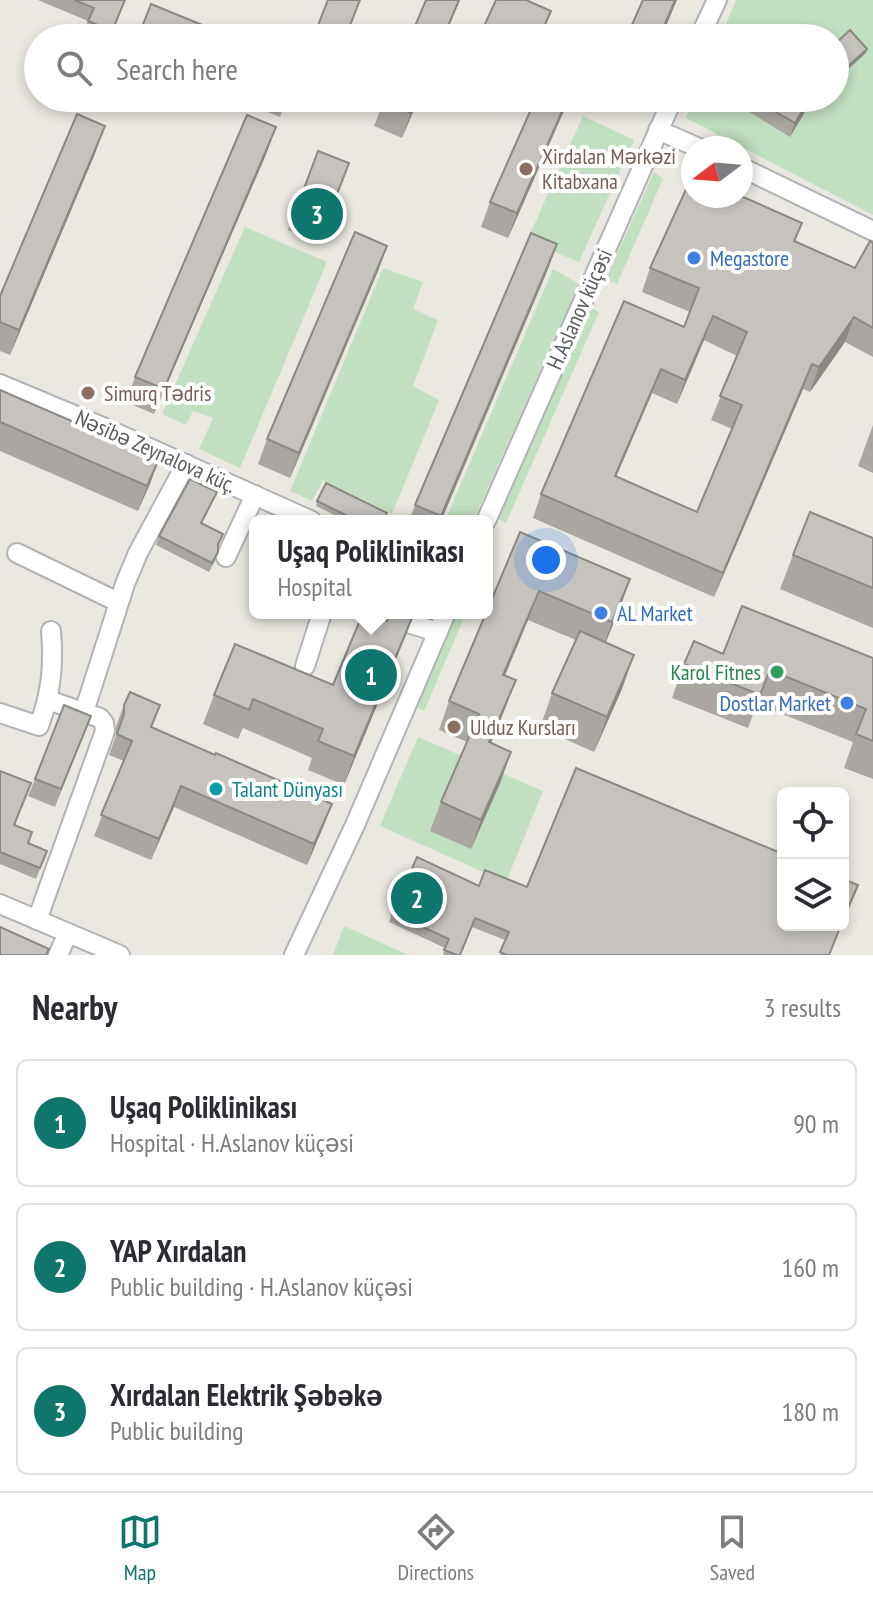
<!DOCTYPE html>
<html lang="en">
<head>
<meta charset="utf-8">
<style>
  :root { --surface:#fff; --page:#f7f7f7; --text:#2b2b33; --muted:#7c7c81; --line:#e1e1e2; --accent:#0f766e }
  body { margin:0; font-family:"PT Sans Narrow",sans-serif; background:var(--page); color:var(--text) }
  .controls { position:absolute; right:24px; bottom:24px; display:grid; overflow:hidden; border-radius:12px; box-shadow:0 4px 12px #0003 }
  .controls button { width:72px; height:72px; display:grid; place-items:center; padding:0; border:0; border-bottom:2px solid var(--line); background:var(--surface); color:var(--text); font:40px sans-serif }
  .compass { position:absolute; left:681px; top:136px; width:72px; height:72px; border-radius:50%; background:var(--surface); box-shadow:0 4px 12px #0003; rotate:254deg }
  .you { position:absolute; left:546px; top:560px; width:28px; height:28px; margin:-20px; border:6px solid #fff; border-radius:50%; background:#1a73e8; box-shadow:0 0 0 12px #1a73e833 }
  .badge { display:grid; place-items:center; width:52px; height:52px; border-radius:50%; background:var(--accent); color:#fff; font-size:26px; font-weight:700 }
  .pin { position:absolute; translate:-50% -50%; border:4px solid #fff; box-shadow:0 2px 8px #0006 }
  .popup { position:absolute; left:249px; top:515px; width:244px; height:104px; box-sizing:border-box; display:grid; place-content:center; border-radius:12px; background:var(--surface); filter:drop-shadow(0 2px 6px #0005); font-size:26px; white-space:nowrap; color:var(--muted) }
  .popup b { font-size:30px; color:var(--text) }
  .popup::after { content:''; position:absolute; left:50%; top:100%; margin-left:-16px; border:16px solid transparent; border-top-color:var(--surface) }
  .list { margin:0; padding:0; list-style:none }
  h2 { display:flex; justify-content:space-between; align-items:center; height:104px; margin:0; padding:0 32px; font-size:34px }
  h2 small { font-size:26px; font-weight:400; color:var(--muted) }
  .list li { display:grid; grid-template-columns:52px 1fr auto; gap:24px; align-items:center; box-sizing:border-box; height:128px; margin:0 16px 16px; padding:0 16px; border:2px solid var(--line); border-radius:12px }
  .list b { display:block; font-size:30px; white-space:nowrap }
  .list p { margin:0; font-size:26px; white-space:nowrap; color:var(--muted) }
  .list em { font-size:26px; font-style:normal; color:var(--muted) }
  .icon { flex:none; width:44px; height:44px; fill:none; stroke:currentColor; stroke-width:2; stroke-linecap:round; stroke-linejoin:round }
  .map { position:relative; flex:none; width:873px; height:955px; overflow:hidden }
  .search { position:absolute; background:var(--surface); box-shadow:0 4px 12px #0003; left:24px; right:24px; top:24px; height:88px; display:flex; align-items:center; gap:20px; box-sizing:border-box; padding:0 28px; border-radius:44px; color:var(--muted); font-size:30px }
  .sheet { height:536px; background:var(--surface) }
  nav { display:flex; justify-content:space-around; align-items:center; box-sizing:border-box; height:112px; border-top:2px solid var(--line); background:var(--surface); font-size:22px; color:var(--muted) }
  nav a { display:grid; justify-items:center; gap:4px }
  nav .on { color:var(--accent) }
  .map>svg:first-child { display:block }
  .green { fill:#c0e0bf }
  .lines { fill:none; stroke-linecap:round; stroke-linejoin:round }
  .minor-casing { stroke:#b1b3b7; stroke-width:22 }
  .minor { stroke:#fff; stroke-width:18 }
  .wall { fill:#aaa7a3; fill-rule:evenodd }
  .shaded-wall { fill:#8b8885 }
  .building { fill:#c6c2be; stroke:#8b8885; stroke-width:2; fill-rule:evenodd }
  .education-dot { fill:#8d6e63; stroke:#fff; stroke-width:3 }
  .shop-dot { fill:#3f7fe0; stroke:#fff; stroke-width:3 }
  .leisure-dot { fill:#2e9e5b; stroke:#fff; stroke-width:3 }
  .culture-dot { fill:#0f9aa8; stroke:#fff; stroke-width:3 }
  .labels { text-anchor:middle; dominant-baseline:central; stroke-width:8; stroke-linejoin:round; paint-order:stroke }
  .education-label { font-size:22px; fill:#785e54; stroke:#fff; text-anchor:start }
  .shop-label { font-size:22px; fill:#366cbe; stroke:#fff; text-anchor:start }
  .street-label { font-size:22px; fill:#595c60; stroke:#fff }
  .leisure-label { font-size:22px; fill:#27864d; stroke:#fff; text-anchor:end }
  .culture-label { font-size:22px; fill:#0d838f; stroke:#fff; text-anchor:start }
</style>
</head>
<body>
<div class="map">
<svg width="873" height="955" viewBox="0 0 873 955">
  <rect width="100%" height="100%" fill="#eae8e0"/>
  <!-- green -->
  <g class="green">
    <polygon points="736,0 873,0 873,215 686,118 695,98 835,98 835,38 720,38"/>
    <polygon points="583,116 634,140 579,262 527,241"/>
    <polygon points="654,172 663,179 617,284 606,279"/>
    <polygon points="245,227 327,262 240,468 199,449 213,418 193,411 186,425 162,414"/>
    <polygon points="383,268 423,282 413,309 438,320 413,386 439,400 392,514 323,480 312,501 290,491"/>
    <polygon points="553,269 579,284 473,521 445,521"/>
    <polygon points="591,308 599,312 506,523 498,519"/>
    <polygon points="458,613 466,613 424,711 417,707"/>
    <polygon points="418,737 543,791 506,882 380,826"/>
    <polygon points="344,926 408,955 333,955"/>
  </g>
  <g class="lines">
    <defs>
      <g id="minor">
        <polyline points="699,38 717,0"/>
        <polyline points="658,130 699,148"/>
        <polyline points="741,167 873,231"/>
        <polyline points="0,384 105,428 312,521"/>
        <polyline points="486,521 673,98"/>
        <polyline points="17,553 118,602"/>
        <polyline points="226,557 255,495"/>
        <polyline points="374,613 438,632"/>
        <polyline points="305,666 322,613"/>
        <polyline points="84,712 125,584 138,553 186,464"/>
        <path d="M0,713L39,726C51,693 54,666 51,631"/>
        <polyline points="0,904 120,955"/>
        <polyline points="37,920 105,731 104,723 100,718 48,700"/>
        <polyline points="58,955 68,933"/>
        <polyline points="294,955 355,825 446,613"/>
      </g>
    </defs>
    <!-- minor casing -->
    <use href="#minor" class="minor-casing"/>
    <!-- minor -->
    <use href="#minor" class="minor"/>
  </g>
  <!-- wall -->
  <g class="wall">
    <polygon points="38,0 125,0 110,38 91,38 83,35 88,21"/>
    <polygon points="151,4 234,38 138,38"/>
    <polygon points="233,98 287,98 280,117"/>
    <polygon points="305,98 322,98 319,104"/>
    <polygon points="385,98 419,98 402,138 374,126"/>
    <polygon points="622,98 634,98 632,103"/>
    <polygon points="744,98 813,98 790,137 741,107"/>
    <polygon points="566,106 508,238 481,227 490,202"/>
    <polygon points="96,151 10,355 0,351 0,296"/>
    <polygon points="318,151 349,163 319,242 288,230"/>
    <polygon points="267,152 154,414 126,402 135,377"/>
    <path d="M693,196L802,223L795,242L855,268L873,243V357L845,342L810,392L803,389L714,597L533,518L541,494L684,327L690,312L642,292L650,268ZM704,340L737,356L711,420L732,429L697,512L616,477L652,393L677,404Z"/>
    <polygon points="387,246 378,271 290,478 258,464 267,439"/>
    <polygon points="548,269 441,521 409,521 415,505"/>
    <polygon points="0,390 159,459 138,511 0,451"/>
    <polygon points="873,425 873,473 858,466"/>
    <polygon points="213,501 202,523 218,546 215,561 209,572 156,545 159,536"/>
    <polygon points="317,501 383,521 347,521 316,506"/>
    <polygon points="520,532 630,579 606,642 622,689 594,752 540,728 552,693 576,640 528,620 505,675 516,680 491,743 501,781 471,849 430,831 441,802 467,742 439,730 449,701"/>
    <polygon points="873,538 873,628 780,589 793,555"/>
    <polygon points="406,635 344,785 308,770 312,758 243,728 238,739 203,724 214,695 333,685"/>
    <polygon points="723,654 873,658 873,779 844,768 853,742 757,704 748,728 672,698 684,664"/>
    <polygon points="124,705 152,728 324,825 307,865 174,807 151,860 94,836 124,761 109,755 116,735 116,726"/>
    <polygon points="84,734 55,807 28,796 35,779"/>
    <polygon points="0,771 14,825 29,843 47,851 36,879 0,864"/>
    <polygon points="479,886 527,887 829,955 500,955 505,940 472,927 460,955 443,955 445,948 389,922 392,913"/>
  </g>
  <!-- shaded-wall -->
  <g class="shaded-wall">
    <polygon points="459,0 460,0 444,38 443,38"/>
    <polygon points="675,0 677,0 661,38 659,38"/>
    <polygon points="867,49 866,53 835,81 835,78"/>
    <polygon points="417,98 419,98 402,138 411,113"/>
    <polygon points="568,98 569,98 566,106 508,238 517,213"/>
    <polygon points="810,98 813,98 790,137 795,123"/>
    <polygon points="105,126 96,151 10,355 19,330"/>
    <polygon points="276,127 267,152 154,414 164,389"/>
    <polygon points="557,244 548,269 441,521 439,521"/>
    <polygon points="387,246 378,271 290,478 299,453"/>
    <polygon points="713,316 704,340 677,404 685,380"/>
    <polygon points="854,317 845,342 810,392 819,367"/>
    <polygon points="812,364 803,389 714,597 723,573"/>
    <polygon points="661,369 652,393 606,500 615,476"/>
    <polygon points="159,459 150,484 138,511 147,486"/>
    <polygon points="630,579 620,608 602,651 612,622"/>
    <polygon points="539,591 528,620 493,704 503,675"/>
    <polygon points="415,613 406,635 344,785 354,756"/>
    <polygon points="634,655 622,689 594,752 607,717"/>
    <polygon points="516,680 505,709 479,771 489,742"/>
    <polygon points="511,752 501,781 471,849 481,820"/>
    <polygon points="181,786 174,807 151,860 159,839"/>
    <polygon points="332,804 324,825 307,865 314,844"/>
  </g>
  <!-- building -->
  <g class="building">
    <polygon points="74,0 125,0 112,31 88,21 94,8"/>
    <polygon points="328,0 360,0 345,38 313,38"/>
    <polygon points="426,0 459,0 443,38 410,38"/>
    <polygon points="496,0 526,0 551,11 539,38 486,38 480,35"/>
    <polygon points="643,0 675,0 659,38 626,38"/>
    <polygon points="151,4 234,38 155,38 140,32"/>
    <polygon points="850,30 867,49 835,78 835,44"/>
    <polygon points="385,98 417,98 411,113 383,101"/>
    <polygon points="536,98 568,98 517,213 490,202"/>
    <polygon points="752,98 810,98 795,123"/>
    <polygon points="77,114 105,126 19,330 0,322 0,296"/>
    <polygon points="247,115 276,127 164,389 135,377"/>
    <polygon points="318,151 349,163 322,233 292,221"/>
    <path d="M693,174V196H741L802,223L794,241L855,268L870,241L873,243V328L854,317L819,367L812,364L723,573L541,494L624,301L684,327L699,288L650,268ZM713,316L747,332L720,396L742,405L697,512L615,476L661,369L685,380Z"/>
    <polygon points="355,232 387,246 299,453 267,439"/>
    <polygon points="531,233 557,244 441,516 415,505"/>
    <polygon points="0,390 159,459 147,486 0,422"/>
    <polygon points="190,479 217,492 201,523 223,534 218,544 218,552 212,563 159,536"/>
    <polygon points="326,483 387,513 383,521 358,521 317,501"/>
    <polygon points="810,512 873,538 873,588 793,555"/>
    <polygon points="520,532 630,579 612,622 539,591 503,675 516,680 489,742 511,752 481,820 441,802 479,714 449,701"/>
    <polygon points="742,606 873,658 873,741 856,734 866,709 770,670 760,695 684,664 694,641 723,654"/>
    <polygon points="363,613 367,613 387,621 391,613 414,613 354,756 318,741 323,729 253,699 249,710 214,695 235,644 333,685"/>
    <polygon points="580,631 634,655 607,717 552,693"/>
    <polygon points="130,692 160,705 151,727 215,755 216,753 332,804 314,844 181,786 159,839 101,815 132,741 117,734 124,714 124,705"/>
    <polygon points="64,705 91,716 61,789 35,779"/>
    <polygon points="576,768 783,854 783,925 841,925 829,955 507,955 500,952 509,932 475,918 460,955 457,955 444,950 449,939 392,913 417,857 479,886 485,870 527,887"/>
    <polygon points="0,771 31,783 14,825 32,832 28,843 47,851 40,868 0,852"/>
    <polygon points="843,879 858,885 843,920"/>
    <polygon points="0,927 49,949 46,955 0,955"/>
  </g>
  <!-- markers -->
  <g class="education-dot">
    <circle cx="526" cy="169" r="8"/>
    <circle cx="88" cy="393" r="8"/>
    <circle cx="454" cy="727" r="8"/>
  </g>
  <g class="shop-dot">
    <circle cx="694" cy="258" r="8"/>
    <circle cx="601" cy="613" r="8"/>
    <circle cx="847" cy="703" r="8"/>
  </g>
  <circle class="leisure-dot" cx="777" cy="672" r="8"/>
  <circle class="culture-dot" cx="216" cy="789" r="8"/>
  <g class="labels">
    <!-- education labels -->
    <g class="education-label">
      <text x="542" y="156">Xirdalan Mərkəzi<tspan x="542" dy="25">Kitabxana</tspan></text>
      <text x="104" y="393">Simurq Tədris</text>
      <text x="470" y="727">Ulduz Kursları</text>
    </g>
    <!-- shop labels -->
    <g class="shop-label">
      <text x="710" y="258">Megastore</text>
      <text x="617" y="613">AL Market</text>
      <text x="831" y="703" text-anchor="end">Dostlar Market</text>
    </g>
    <!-- street labels -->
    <g class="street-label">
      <text transform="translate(579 309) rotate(-66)">H.Aslanov küçəsi</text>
      <text transform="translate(156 451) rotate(24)">Nəsibə Zeynalova küç.</text>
    </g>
    <!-- leisure labels -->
    <g class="leisure-label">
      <text x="761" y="672">Karol Fitnes</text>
    </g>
    <!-- culture labels -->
    <g class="culture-label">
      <text x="232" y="789">Talant Dünyası</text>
    </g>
  </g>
</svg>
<div class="controls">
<button><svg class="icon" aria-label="locate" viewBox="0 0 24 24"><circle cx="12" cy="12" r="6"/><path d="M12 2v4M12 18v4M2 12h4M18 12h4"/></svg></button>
<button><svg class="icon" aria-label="layers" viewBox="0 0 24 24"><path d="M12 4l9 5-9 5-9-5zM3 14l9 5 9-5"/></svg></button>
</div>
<svg class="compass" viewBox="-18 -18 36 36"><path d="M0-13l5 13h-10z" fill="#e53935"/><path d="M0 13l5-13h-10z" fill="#7c7c81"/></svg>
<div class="you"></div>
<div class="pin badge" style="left:371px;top:675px">1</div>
<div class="popup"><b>Uşaq Poliklinikası</b>Hospital</div>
<div class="pin badge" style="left:417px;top:898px">2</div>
<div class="pin badge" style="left:317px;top:214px">3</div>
<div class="search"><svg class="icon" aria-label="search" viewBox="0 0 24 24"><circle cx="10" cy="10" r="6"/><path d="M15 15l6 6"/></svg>Search here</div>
</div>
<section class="sheet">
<h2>Nearby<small>3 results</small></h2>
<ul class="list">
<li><span class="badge">1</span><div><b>Uşaq Poliklinikası</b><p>Hospital · H.Aslanov küçəsi</p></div><em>90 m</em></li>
<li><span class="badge">2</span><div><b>YAP Xırdalan</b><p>Public building · H.Aslanov küçəsi</p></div><em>160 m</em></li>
<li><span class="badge">3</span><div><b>Xırdalan Elektrik Şəbəkə</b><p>Public building</p></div><em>180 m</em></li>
</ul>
</section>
<nav>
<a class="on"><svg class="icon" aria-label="map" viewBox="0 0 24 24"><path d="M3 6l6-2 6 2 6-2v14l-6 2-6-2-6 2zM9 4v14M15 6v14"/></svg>Map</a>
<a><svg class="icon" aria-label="directions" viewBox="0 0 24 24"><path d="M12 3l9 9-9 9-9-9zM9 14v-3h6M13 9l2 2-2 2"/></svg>Directions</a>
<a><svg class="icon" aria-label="saved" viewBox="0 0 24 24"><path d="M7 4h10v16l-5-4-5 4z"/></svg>Saved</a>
</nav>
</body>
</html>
